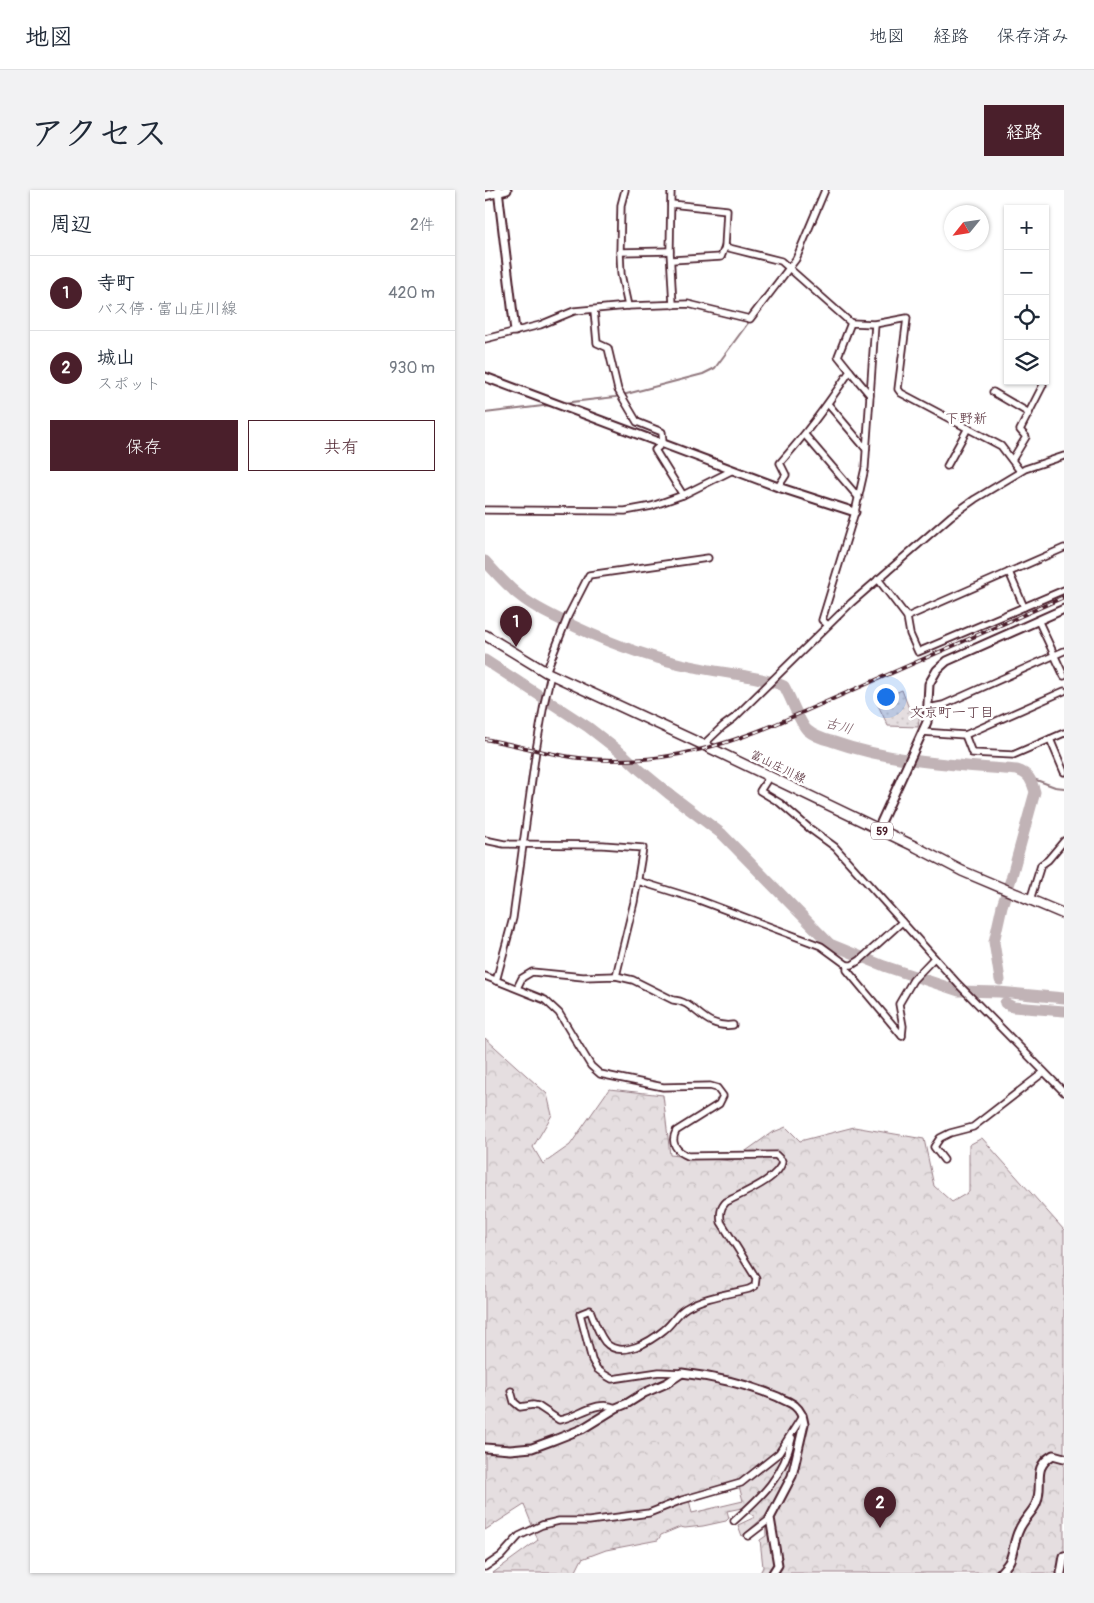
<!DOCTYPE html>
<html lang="ja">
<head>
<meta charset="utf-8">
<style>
  :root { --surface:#fff; --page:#f2f2f3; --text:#1f2937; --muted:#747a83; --line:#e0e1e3; --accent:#4a1f2b }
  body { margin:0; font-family:Pangolin,"Klee One",sans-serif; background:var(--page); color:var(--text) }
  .controls { position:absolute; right:15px; top:15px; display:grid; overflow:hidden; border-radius:0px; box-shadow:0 1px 4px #0004 }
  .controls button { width:45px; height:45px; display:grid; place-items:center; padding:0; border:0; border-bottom:1px solid var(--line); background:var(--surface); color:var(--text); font:25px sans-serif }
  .compass { position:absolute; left:459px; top:15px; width:45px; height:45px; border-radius:50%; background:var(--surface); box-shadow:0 1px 4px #0004; rotate:240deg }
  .you { position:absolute; left:400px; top:506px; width:18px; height:18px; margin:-12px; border:4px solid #fff; border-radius:50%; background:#1a73e8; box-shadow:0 0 0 8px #1a73e833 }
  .badge { display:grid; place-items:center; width:32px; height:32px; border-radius:50%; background:var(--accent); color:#fff; font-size:16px; font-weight:700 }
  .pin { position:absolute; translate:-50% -41px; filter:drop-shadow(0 1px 2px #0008) }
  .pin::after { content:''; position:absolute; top:26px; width:18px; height:15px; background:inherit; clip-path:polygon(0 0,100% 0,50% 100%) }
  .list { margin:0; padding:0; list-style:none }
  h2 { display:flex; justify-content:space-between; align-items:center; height:65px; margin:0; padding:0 20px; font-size:21px }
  h2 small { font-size:16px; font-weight:400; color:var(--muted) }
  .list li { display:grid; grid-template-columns:32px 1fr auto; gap:15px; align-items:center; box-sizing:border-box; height:75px; padding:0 20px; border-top:1px solid var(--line) }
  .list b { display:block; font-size:19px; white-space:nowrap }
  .list p { margin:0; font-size:16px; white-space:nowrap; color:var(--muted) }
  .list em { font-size:16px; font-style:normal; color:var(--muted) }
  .actions { display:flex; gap:10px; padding:15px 20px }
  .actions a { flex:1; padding:11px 0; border:1px solid var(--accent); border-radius:0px; text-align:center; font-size:18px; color:var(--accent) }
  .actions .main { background:var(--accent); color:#fff }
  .icon { flex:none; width:28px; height:28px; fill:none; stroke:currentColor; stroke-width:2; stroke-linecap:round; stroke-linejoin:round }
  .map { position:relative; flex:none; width:579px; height:1383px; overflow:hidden; border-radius:0px }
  header { display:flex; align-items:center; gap:30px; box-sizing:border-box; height:70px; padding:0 25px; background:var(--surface); border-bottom:1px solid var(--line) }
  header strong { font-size:24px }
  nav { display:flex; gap:28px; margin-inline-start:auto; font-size:18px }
  .intro { display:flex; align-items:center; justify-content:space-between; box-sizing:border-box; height:120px; padding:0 30px }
  h1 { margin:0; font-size:35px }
  .button { padding:12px 22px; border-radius:0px; background:var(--accent); color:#fff; font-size:18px; font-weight:700 }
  main { display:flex; gap:30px; padding:0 30px }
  aside { flex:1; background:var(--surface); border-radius:0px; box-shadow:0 1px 4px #0004 }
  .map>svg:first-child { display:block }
  .grass { fill:url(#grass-dots); stroke:#987e86 }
  .forest { fill:url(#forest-crowns); stroke:#987e86; fill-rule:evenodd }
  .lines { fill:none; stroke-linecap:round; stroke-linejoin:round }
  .stream { stroke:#91787e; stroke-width:2 }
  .river { stroke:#c1b3b6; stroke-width:11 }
  .minor-casing { stroke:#4a1f2b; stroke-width:9 }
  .tertiary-casing { stroke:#4a1f2b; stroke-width:11 }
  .primary-casing { stroke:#4a1f2b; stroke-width:12 }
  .minor { stroke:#fff; stroke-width:5.5 }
  .tertiary { stroke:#fff; stroke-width:7 }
  .primary { stroke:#fff; stroke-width:9 }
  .rail-casing { stroke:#4a1f2b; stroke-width:4 }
  .rail { stroke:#fff; stroke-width:2; stroke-dasharray:5.5; stroke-linecap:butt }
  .labels { text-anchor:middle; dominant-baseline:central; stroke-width:5; stroke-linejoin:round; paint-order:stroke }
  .shield { fill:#fff; stroke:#80626b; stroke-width:1 }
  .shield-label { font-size:11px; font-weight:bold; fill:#4a1f2b }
  .street-label { font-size:12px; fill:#4a1f2b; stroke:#fff }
  .neighbourhood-label { font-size:14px; fill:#4a1f2b; stroke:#fff }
  .water-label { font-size:14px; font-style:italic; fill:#74535c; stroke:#fff }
</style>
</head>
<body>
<header>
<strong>地図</strong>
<nav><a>地図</a><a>経路</a><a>保存済み</a></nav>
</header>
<div class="intro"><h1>アクセス</h1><a class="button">経路</a></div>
<main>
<aside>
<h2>周辺<small>2件</small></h2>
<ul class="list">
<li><span class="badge">1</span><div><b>寺町</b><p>バス停 · 富山庄川線</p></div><em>420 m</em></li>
<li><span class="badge">2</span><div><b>城山</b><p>スポット</p></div><em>930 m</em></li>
</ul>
<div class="actions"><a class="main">保存</a><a>共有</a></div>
</aside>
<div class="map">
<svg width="579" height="1383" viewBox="0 0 579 1383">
  <defs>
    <pattern id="grass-dots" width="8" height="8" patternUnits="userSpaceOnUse" patternTransform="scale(1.25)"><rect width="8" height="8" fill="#e5dee0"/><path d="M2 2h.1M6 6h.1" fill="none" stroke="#c6bec0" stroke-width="1.8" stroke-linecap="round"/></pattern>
    <pattern id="forest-crowns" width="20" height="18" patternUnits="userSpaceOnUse" patternTransform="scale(1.25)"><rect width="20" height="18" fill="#e5dee0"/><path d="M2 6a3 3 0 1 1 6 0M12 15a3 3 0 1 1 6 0" fill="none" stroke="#c6bec0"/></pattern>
  </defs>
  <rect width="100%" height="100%" fill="#fff"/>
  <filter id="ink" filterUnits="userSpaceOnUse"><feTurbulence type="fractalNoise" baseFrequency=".02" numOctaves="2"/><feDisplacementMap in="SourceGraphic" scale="10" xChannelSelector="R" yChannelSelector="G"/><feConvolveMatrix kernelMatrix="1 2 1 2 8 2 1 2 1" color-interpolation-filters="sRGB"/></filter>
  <g filter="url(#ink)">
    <!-- grass -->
    <polygon class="grass" points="417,500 425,521 436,517 433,537 403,536 391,511"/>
    <!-- forest -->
    <path class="forest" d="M0,848L62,904L67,925L48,957L58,974L85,955L124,899L178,905L185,965L247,971L286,943L301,937L315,951L369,937L439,949L449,996L467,1012L484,1002V955L497,948L579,1040V1383H275L278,1377L275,1350L281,1346L280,1326L257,1346L253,1335L270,1327L257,1318L242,1321L244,1328L241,1331L218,1336L200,1338L195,1337L176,1345L173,1350L121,1360L97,1369L90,1383H8L53,1350L39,1315L0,1340ZM254,1296L258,1311L207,1323L204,1310Z"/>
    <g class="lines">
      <!-- stream -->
      <g class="stream">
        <polyline points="78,213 130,207 218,184 230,178 263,133"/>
        <polyline points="0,223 66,215"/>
        <polyline points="546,588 570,597 579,598"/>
      </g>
      <!-- river -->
      <g class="river">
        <path d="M0,371C11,383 22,396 35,406C51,419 72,428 91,437C129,455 168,469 210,477C236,483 276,486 299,496C306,508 314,532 322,540C329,546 338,549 346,551C406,572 469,575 532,580C544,584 546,589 550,602L526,689L517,716L509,752L515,790"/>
        <polyline points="0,470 103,537 139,565 155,580 183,603 237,644 345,754 399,776 474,801 514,802 579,808"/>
        <polyline points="520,813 528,817 579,821"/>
      </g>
      <defs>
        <g id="minor">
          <polyline points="140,0 136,15 135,62 136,84 143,116"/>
          <polyline points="186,0 185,61 188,115"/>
          <polyline points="186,14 242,20 240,57"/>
          <polyline points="135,62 185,61"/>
          <polyline points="187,70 236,67 240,57 296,71 366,133"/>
          <polyline points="109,120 112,153 123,158 133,200 152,232 177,242 178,253 170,260 198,305"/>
          <polyline points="0,149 55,135 89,121 143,116 203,114 265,129 311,69 340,0"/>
          <polyline points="365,181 385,205"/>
          <polyline points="508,202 544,223"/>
          <polyline points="343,214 381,259"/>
          <polyline points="320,245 374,308"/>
          <polyline points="527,270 541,247 535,240 558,195"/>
          <polyline points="462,276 483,238"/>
          <path d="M293,297L301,285L295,273C321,244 343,214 365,181L353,166L366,133L390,134L422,128L413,199L416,203L516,256L535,281"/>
          <polyline points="0,320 140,321 167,316 198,305 248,280"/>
          <polyline points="393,389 422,427 425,444 433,462 539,417 524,382"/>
          <polyline points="539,417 579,400"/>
          <polyline points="422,427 579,358"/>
          <polyline points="553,430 579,486"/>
          <polyline points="343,435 337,430 370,322 380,278 390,134"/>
          <polyline points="61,482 83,426 104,385 223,368"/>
          <polyline points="443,518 458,515 579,461"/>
          <polyline points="437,542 480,545 579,501"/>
          <polyline points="480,545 487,563 528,565 579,543"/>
          <polyline points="565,549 579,582"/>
          <polyline points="218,555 238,536 249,528 366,413 466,326 490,309 540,279 579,266"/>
          <polyline points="284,587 275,601 295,613 324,638 350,657 473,794 579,902"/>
          <polyline points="0,650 19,654 118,655 158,658 149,712 131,786"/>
          <polyline points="153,691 214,710 336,756 362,775 362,780 417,846"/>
          <polyline points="545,710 556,675 563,670 579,651"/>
          <polyline points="362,775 367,775 375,770 417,732"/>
          <path d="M0,786L60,810L74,823L106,876L115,884L178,897L225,896L232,898L238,906L234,914L191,941C185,953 191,961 203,966L291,965L297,971C296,988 256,1004 241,1012C235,1018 235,1024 236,1032L271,1088L270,1096L264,1099C244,1104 219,1107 201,1118C192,1123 188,1133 179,1140C166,1151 136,1170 120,1152C113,1143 109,1130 105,1120L95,1124L107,1170L112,1179L120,1185L127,1189L174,1182L197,1183"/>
          <polyline points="11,791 28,728 51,560 59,514 66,484"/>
          <path d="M32,798L37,788L47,782L98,787L131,786L148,790L188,810C211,811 217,839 248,835"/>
          <polyline points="417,846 418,836 414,814 428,790 449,768"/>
          <polyline points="459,970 449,957 455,948 465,943 488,937 559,882"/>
          <path d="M26,1201L29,1212L35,1217L48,1215L53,1216L74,1230C94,1227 111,1209 131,1218"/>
          <path d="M249,1331C277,1306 299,1286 307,1248"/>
          <polyline points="263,1346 285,1329"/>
          <polyline points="0,1377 16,1366 34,1346 57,1335 74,1331 104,1331 164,1323 197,1310 256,1293 294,1263 318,1225"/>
        </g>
        <g id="tertiary">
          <polyline points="13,0 30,141"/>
          <polyline points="0,6 22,0"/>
          <polyline points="0,187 293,297 370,322"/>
          <polyline points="393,639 442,532 444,494 452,480 462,471 579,419"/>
          <path d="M0,1258L25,1260L47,1258L69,1250L97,1239L131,1218L143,1213L159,1203L182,1193L197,1183C230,1187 262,1194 293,1207C298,1210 306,1212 310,1216C316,1221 318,1227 319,1234L307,1286L285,1328L293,1375L288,1383"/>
          <path d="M515,1383C518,1379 523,1375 525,1370C529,1360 529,1350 534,1340C538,1330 547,1323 551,1314C560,1293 545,1279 568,1265L579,1268"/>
          <polyline points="576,1383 579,1366"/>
        </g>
        <polyline id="primary" points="0,445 61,482 225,558 431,657 477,681 579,724"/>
      </defs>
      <!-- minor casing -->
      <use href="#minor" class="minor-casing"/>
      <!-- tertiary casing -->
      <use href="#tertiary" class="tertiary-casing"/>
      <!-- primary casing -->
      <use href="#primary" class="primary-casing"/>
      <!-- minor -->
      <use href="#minor" class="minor"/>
      <!-- tertiary -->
      <use href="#tertiary" class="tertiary"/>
      <!-- primary -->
      <use href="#primary" class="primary"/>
      <defs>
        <path id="rail" d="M0,549C31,555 62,564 94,568C165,576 226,561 291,534L579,407"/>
      </defs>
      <!-- rail casing -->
      <use href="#rail" class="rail-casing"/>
      <!-- rail -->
      <use href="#rail" class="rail"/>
    </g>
  </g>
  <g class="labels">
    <!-- shield labels -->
    <rect class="shield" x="386" y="632.5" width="22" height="17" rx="4"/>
    <g class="shield-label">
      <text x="397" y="641">59</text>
    </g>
    <!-- street labels -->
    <g class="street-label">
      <text transform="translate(293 577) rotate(26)">富山庄川線</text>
    </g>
    <!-- neighbourhood labels -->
    <g class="neighbourhood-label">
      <text x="481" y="228">下野新</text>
      <text x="467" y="522">文京町一丁目</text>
    </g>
    <!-- water labels -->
    <g class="water-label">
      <text transform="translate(354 536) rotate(16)">古川</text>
    </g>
  </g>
</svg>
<div class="controls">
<button>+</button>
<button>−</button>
<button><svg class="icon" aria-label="locate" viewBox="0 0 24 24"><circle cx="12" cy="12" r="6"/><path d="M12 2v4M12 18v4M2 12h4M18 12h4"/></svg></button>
<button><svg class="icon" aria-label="layers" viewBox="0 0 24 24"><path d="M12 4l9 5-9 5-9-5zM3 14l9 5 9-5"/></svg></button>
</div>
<svg class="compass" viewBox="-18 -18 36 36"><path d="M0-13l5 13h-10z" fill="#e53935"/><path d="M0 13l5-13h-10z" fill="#747a83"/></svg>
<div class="you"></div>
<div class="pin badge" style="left:31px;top:457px">1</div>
<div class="pin badge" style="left:395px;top:1338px">2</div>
</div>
</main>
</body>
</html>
